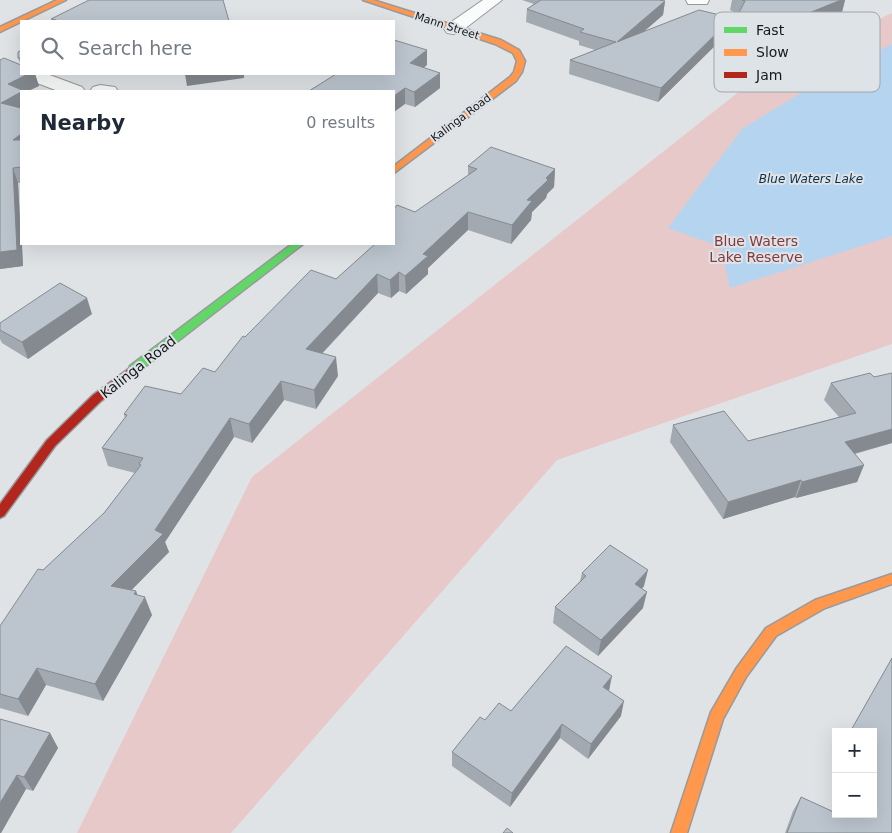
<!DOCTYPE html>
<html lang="en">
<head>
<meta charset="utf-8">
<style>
  :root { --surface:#fff; --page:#f6f6f7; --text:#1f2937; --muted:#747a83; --line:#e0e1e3 }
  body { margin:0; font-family:"DejaVu Sans",sans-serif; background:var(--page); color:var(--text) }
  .controls { position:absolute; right:15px; bottom:15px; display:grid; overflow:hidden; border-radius:0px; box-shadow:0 5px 20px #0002 }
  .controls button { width:45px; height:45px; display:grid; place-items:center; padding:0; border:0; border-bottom:1px solid var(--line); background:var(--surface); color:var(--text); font:25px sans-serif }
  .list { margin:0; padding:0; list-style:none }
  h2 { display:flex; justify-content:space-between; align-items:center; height:65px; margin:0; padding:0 20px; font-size:21px }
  h2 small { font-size:16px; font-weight:400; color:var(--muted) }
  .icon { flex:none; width:28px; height:28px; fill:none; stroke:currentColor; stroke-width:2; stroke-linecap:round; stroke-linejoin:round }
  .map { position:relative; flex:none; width:892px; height:833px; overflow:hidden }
  .search { position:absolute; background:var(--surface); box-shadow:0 5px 20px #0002; left:20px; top:20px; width:375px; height:55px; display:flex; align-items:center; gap:12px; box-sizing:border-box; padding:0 18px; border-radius:0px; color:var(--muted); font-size:19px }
  .panel { position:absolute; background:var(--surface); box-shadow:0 5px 20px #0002; left:20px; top:90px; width:375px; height:155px; border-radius:0px }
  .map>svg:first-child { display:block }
  .green { fill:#e7c9c9 }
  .water { fill:#b4d4f0 }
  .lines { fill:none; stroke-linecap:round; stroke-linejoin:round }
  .street-casing { stroke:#989a9d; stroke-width:2 }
  .fast-casing { stroke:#989a9d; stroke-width:3 }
  .slow-casing { stroke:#989a9d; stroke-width:3 }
  .jam-casing { stroke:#989a9d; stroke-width:3 }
  .street { fill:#fafbfb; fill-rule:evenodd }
  .fast { fill:#63d668; fill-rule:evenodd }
  .slow { fill:#ff974d; fill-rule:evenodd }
  .jam { fill:#b3261e; fill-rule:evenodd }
  .wall { fill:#a2a9b1 }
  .shaded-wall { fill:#848a90 }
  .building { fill:#bcc5ce; stroke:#848a90 }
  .labels { text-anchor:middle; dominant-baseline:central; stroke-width:4; stroke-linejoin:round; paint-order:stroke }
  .far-street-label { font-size:11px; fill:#16181a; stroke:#dee3e8 }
  .far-water-label { font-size:12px; font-style:italic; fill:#0c2e48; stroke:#dee3e8 }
  .park-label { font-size:14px; fill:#843a3b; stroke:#dee3e8 }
  .street-label { font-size:14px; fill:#16181a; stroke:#dee3e8 }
  .key { fill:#dee3e8; stroke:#a2a6aa; stroke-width:1 }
  .key-label { font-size:14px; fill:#16181a }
</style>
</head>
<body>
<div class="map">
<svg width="892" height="833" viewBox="0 0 892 833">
  <rect width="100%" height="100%" fill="#e0e3e6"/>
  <!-- green -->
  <polygon class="green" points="892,13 892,344 557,460 231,833 77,833 252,477 760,75"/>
  <!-- water -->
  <polygon class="water" points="892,44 892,236 730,288 721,247 668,228 742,129 822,80"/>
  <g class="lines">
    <defs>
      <g id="street">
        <polygon points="483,0 502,0 459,33 453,34 447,33 444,29 447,25"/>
        <polygon points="686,0 709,0 707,4 688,4"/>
        <polygon points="22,74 47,74 82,87 85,91 58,91 24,78"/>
        <polygon points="100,85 115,87 118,91 90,91 93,87"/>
      </g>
      <polygon id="fast" points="292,244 303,244 138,372 130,372 129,369 130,366"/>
      <g id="slow">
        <polygon points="57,0 66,0 0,32 0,27"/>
        <polygon points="363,0 373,0 501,40 519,50 525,61 522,72 516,81 394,173 394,166 510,77 514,72 517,61 513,53 495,44"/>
        <polygon points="892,574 892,584 825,608 776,636 746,677 723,719 687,833 671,833 711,712 736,669 766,628 815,600"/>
      </g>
      <polygon id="jam" points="134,365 138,366 139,369 138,372 101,401 55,446 4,516 0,518 0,504 47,440 93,395"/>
    </defs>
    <!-- street casing -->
    <use href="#street" class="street-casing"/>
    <!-- fast casing -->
    <use href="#fast" class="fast-casing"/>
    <!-- slow casing -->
    <use href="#slow" class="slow-casing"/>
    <!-- jam casing -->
    <use href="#jam" class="jam-casing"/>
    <!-- street -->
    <use href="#street" class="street"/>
    <!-- fast -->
    <use href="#fast" class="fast"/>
    <!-- slow -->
    <use href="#slow" class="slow"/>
    <!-- jam -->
    <use href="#jam" class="jam"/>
  </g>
  <!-- wall -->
  <g class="wall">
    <polygon points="522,0 659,0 665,1 663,15 644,31 730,32 738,14 730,10 732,0 845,0 842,12 786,36 767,27 754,57 724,51 727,36 729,32 658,102 569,74 570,60 595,50 579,45 579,41 526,22 527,9 534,4"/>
    <polygon points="21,50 21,74 35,74 39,86 28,91 21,91 21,183 18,183 23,266 0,269 0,60 21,65 18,58"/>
    <polygon points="427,50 427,65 424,67 440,88 415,107 405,104 394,91"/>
    <polygon points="468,166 555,169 554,187 547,194 546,198 532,212 531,220 511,244 468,230 428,268 428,274 406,294 399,291 391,298 378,293 322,354 338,376 316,409 284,400 252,443 234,437 165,542 169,552 131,590 136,591 137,595 152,615 103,701 46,685 28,716 0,708 0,626 43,570 104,513 135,473 108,466 102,448 125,418 124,414 181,394 215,372 245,337 336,279 415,212 468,175"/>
    <polygon points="92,314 28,359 2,343 0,339 0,323"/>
    <polygon points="831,383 892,443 855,454 864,465 857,482 796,498 795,497 723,519 670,442 673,425 748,441 839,417 824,400"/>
    <polygon points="582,573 644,586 642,589 643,608 598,656 553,623 555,607 580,581"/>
    <polygon points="609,691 621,716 588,759 560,738 510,807 452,766 452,752 485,720 511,711"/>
    <polygon points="0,719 50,733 58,748 33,791 26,789 1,833"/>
    <polygon points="836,756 836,763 833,761"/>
    <polygon points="801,797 842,816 843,814 873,814 892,833 785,833 793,811"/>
  </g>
  <!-- shaded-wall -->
  <g class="shaded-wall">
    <polygon points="841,0 845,0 842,12 786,36 789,21"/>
    <polygon points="665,1 663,15 616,56 617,42"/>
    <polygon points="770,13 767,27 754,57 757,42"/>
    <polygon points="732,18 729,32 658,102 661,88"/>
    <polygon points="427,50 427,65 410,78 410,63"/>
    <polygon points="440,73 440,88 415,107 414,92"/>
    <polygon points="28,74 35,74 39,86 28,91 21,91 21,110 1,103 8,84"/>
    <polygon points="185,74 244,74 244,78 187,86"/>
    <polygon points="405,88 405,104 394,112 394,96"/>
    <polygon points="21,134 21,153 13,140"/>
    <polygon points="13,168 18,183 21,244 22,244 23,266 0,269 0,252"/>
    <polygon points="555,169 554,187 547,194 546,198 532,212 531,220 511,244 512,225 527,200 546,178"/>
    <polygon points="468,212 468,230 428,268 428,274 406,294 405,276 423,254"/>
    <polygon points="399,272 399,291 391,298 390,280"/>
    <polygon points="377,274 378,293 308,368 306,349"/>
    <polygon points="87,298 92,314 28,359 22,342"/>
    <polygon points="336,357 338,376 316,409 314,390"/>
    <polygon points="281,381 284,400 252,443 249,424"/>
    <polygon points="230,418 234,437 165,542 169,552 118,604 111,586 155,530"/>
    <polygon points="892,429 892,443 838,458 845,442"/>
    <polygon points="864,465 857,482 796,498 802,482"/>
    <polygon points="801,480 795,497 723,519 728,502"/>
    <polygon points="648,570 644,586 631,600 635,584"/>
    <polygon points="136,591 141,605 145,597 152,615 103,701 95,684"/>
    <polygon points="647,592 643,608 598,656 601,640"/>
    <polygon points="37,668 46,685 28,716 18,699"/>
    <polygon points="612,676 609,691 603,687"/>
    <polygon points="624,701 621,716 588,759 591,744"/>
    <polygon points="562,724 560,738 510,807 512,793"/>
    <polygon points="50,733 58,748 33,791 24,777"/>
    <polygon points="17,775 26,789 1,833 0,833 0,803"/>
  </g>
  <!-- building -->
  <g class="building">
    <polygon points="89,0 223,0 229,21 54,21 56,20 51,19"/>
    <polygon points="541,0 659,0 665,1 617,42 699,10 732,18 661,88 570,60 616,42 580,32 584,29 527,9"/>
    <polygon points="742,0 841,0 789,21 770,13 757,42 727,36 745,1"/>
    <polygon points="394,40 427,50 410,63 440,73 414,92 405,88 394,96 394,91 309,91 336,74 394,74"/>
    <polygon points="21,50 21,58 18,58 18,52"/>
    <polygon points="4,58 21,65 21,74 28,74 8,84 24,91 21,91 21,92 1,103 21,108 21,134 13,140 21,140 21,167 13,168 17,250 0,252 0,60"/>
    <polygon points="491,147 555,169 546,178 548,180 527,200 532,201 512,225 468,212 423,254 428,256 405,276 399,272 390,280 377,274 306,349 336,357 314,390 281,381 249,424 230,418 155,530 163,534 111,586 136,591 134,594 145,597 95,684 37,668 18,699 0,694 0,626 38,569 43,570 104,513 141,465 139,464 143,458 102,448 127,415 124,414 145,386 181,394 203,368 215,372 243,336 245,337 311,270 336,279 375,244 394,244 394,209 397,205 415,212 477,169 468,166"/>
    <polygon points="60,283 87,298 22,342 0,330 0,323"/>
    <polygon points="870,373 874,377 892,373 892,429 845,442 864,465 802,482 801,480 728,502 673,425 724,411 748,441 856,413 831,383"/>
    <polygon points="610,545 648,570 635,584 647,592 601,640 555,607 586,576 582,573"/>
    <polygon points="566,646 612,676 603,687 624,701 591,744 562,724 512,793 452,752 480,717 485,720 499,703 511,711"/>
    <polygon points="892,658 892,833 787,833 801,797 836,813 836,814 839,814 846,817 847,814 873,814 873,732 850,732"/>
    <polygon points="0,719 50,733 24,777 17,775 0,803"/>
    <polygon points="507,828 513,833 503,833"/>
  </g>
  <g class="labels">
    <!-- far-street labels -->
    <g class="far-street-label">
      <text transform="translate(447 26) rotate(18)">Mann Street</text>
      <text transform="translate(461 118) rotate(-37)">Kalinga Road</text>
    </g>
    <!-- far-water labels -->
    <g class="far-water-label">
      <text x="811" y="179">Blue Waters Lake</text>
    </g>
    <!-- park labels -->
    <g class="park-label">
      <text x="756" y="241">Blue Waters<tspan x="756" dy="16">Lake Reserve</tspan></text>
    </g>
    <!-- street labels -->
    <g class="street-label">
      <text transform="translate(138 367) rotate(-38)">Kalinga Road</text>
    </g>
  </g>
  <!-- legend -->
  <rect x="714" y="12" width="166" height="80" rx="8" class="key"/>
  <rect x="724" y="27" width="23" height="6" fill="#63d668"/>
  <rect x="724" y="49" width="23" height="7" fill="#ff974d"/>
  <rect x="724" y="72" width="23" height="6" fill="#b3261e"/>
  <g class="key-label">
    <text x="756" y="35">Fast</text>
    <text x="756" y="57">Slow</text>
    <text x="756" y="80">Jam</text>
  </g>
</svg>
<div class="controls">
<button>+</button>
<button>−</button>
</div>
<div class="search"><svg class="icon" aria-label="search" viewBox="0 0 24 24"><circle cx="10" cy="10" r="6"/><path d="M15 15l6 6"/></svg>Search here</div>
<section class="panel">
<h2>Nearby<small>0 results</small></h2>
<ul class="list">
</ul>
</section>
</div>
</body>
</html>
